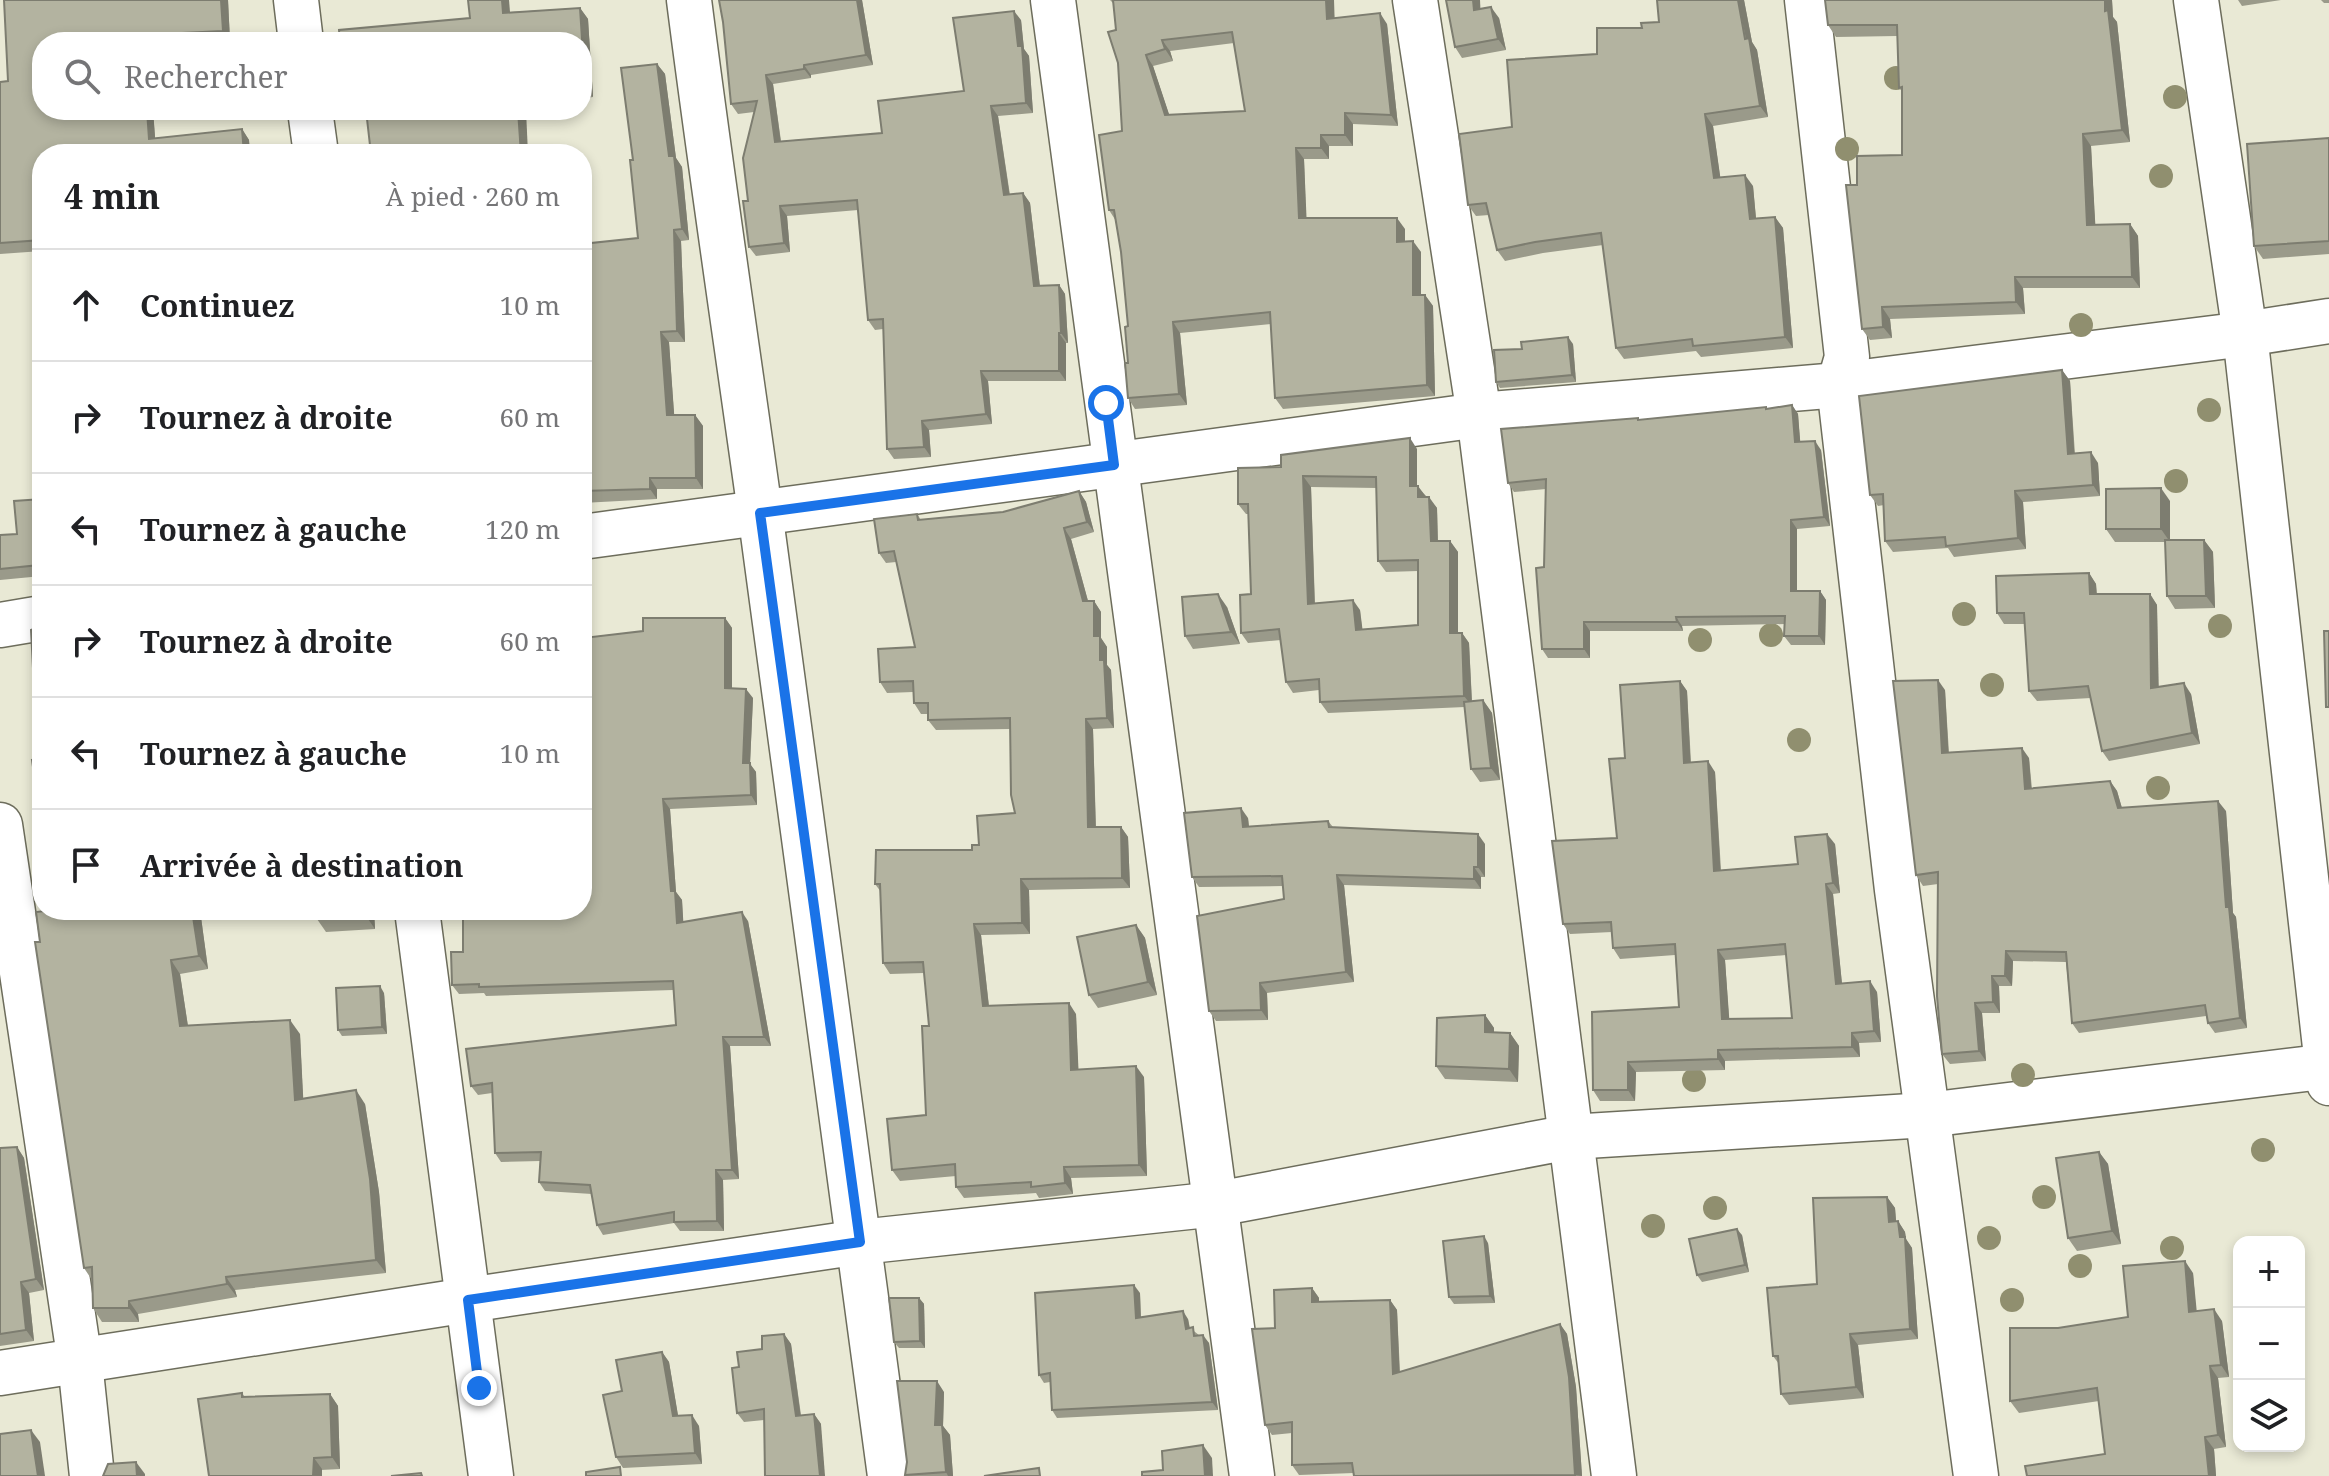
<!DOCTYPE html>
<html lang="fr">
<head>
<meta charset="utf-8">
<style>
  :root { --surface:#fff; --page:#f2f2f2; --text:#202124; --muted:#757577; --line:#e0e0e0 }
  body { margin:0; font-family:"Noto Serif",serif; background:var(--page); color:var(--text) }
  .controls { position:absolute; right:24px; bottom:24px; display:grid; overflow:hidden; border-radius:16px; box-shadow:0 4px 12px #0003 }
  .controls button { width:72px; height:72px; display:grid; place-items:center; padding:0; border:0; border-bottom:2px solid var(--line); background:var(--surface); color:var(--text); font:40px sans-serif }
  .stop { position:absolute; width:24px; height:24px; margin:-18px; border:6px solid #1a73e8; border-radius:50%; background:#fff }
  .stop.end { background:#1a73e8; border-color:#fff; box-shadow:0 2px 8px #0008 }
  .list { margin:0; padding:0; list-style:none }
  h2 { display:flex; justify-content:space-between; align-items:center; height:104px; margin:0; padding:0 32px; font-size:34px }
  h2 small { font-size:26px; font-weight:400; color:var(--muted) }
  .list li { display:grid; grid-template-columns:52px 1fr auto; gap:24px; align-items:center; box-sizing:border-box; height:112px; padding:0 32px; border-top:2px solid var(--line) }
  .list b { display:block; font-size:30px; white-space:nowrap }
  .list em { font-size:26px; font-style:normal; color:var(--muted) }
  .icon { flex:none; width:44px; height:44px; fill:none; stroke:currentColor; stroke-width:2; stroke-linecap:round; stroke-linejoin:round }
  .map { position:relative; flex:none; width:2329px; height:1476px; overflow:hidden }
  .search { position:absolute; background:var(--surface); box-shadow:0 4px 12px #0003; left:32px; top:32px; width:560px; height:88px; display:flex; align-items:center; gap:20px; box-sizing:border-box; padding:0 28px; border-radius:32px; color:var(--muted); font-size:30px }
  .panel { position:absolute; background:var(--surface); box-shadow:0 4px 12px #0003; left:32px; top:144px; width:560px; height:776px; border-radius:32px }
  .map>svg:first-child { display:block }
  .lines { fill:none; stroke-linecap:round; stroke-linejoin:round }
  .minor-casing { stroke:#6d6d5c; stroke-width:47 }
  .minor { stroke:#fff; stroke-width:44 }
  .tree { fill:#908f6f }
  .wall { fill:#9a9a8a; fill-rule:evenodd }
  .shaded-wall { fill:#7d7d70 }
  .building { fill:#b3b3a0; stroke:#7d7d70; stroke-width:2; fill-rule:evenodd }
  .route { stroke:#1a73e8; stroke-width:10 }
</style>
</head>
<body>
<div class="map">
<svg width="2329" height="1476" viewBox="0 0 2329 1476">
  <rect width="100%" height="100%" fill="#e9e9d5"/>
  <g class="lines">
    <defs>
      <g id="minor">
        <polyline points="296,0 301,42"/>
        <path d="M689,0C711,173 737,346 761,519C806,838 850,1157 890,1476"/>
        <polyline points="1053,0 1252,1476"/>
        <polyline points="1415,0 1479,415 1614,1476"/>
        <polyline points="1807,0 1847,357 1839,385 1897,890 1976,1476"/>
        <polyline points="2196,0 2245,334 2329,1083"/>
        <polyline points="310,110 316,154"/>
        <polyline points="582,537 1479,415 1839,385 2245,334 2329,321"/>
        <polyline points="0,625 42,618"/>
        <polyline points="0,825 80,1362 92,1476"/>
        <polyline points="417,910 491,1476"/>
        <polyline points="0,1373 468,1300 860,1242 1217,1204 1570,1137 1927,1115 2329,1066"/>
      </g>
    </defs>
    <!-- minor casing -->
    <use href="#minor" class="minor-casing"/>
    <!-- minor -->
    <use href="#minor" class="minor"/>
  </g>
  <!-- trees -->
  <g class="tree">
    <circle cx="1896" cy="78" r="12"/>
    <circle cx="2175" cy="97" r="12"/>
    <circle cx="1847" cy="149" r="12"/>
    <circle cx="2161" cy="176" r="12"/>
    <circle cx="2081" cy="325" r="12"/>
    <circle cx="2209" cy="410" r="12"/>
    <circle cx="2176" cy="481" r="12"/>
    <circle cx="1964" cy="614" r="12"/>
    <circle cx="2220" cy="626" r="12"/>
    <circle cx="1771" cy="635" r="12"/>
    <circle cx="1700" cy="640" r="12"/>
    <circle cx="1992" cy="685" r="12"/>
    <circle cx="1799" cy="740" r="12"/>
    <circle cx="2158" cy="788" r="12"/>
    <circle cx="2023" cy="1075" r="12"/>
    <circle cx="1694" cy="1080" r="12"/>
    <circle cx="2263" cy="1150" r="12"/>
    <circle cx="2044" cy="1197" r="12"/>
    <circle cx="1715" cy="1208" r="12"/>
    <circle cx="1653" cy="1226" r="12"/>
    <circle cx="1989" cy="1238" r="12"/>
    <circle cx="2172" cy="1248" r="12"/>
    <circle cx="2080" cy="1266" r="12"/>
    <circle cx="2012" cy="1300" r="12"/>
  </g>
  <!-- wall -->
  <g class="wall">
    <polygon points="4,0 228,0 230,41 42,42 42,110 153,110 155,138 242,129 249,140 250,154 42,154 42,251 0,254 0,82 8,81"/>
    <polygon points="862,0 873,65 811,75 811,78 773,84 781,141 882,133 964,91 1021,20 1024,49 1029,56 1033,113 998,116 1010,195 1023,193 1030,203 1040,286 1059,285 1065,294 1068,343 1066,343 1066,381 988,381 992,424 929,430 931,457 894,459 887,449 883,329 875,330 868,320 858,210 787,216 790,252 756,256 749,247 748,201 754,112 738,114 731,104 723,22"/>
    <path d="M1110,0H1334V18L1387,24L1398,126L1353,124V146H1329V159H1304L1306,218L1405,229V242L1421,252V295H1425L1433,306L1435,396L1283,409L1275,398L1271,324L1180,333L1187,405L1135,409L1128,398V326L1121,252L1116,221L1109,210L1122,131L1114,4ZM1234,43L1245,111L1169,115L1153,66L1173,61L1170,51Z"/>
    <polygon points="1446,0 1480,0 1480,9 1499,18 1506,50 1462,58 1455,47"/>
    <polygon points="1657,0 1744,0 1752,42 1757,50 1768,117 1713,126 1720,177 1753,186 1756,218 1775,217 1783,228 1793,348 1701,357 1696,351 1624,359 1616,348 1603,245 1543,253 1505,261 1497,250 1489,215 1476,216 1468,205 1512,127 1597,54 1642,28 1659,22"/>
    <polygon points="1825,0 2112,0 2113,17 2117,22 2130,142 2091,146 2095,225 2130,224 2138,236 2140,288 2023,288 2025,314 1890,319 1892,338 1870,340 1862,329 1857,185 1902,155 1902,91 1899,88 1897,36 1836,37 1828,25"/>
    <polygon points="2238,0 2281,0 2242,6"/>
    <polygon points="2321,0 2329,0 2329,3 2324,3"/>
    <polygon points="580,8 588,19 593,97 582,99 582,42 470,18 510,12"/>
    <polygon points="657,64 665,74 676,158 682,167 689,240 681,241 685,342 669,342 674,415 695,415 703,426 703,489 657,489 657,499 582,503 582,244 638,238 633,160"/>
    <polygon points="2329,138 2329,254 2263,259 2254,246"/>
    <polygon points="1573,344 1576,382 1500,388 1496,382 1522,349"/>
    <polygon points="2062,370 2070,381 2075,454 2098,463 2100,496 2023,502 2026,549 1954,557 1948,548 1893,552 1885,541 1884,505 1878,506 1870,495"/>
    <polygon points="1792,405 1798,414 1800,442 1821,450 1830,526 1797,529 1797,591 1820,591 1826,600 1825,645 1791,645 1784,636 1785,624 1682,626 1683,631 1590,631 1590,658 1548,658 1542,649 1546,489 1514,492 1508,483 1639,420 1767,409"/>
    <path d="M1417,449V486L1437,508L1438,541H1450L1458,552V633H1462L1469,643L1472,701L1483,700L1492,713L1500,780L1480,782L1471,769L1465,707L1328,713L1320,702L1319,690L1293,693L1286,682L1281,640L1248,643L1241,633L1251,594L1248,514H1246L1238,504L1281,467ZM1311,487L1377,488L1378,561L1386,572L1418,571V625L1362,630L1360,610L1315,604Z"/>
    <polygon points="1079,491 1086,502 1094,532 1071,539 1088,601 1094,601 1101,612 1101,638 1107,647 1107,665 1111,670 1114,728 1093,729 1096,827 1121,827 1128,837 1130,888 1029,890 1030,934 981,935 989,1006 1076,1014 1078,1070 1144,1077 1147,1176 1071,1178 1073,1194 1039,1198 1036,1193 964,1198 956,1187 956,1176 900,1181 892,1170 926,1115 929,1026 924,973 890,974 883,963 881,892 875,884 972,850 1015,813 1010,729 936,730 928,720 928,714 921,714 914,703 913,692 887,693 880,682 915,647 896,562 886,563 879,553 917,514 921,520 1003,512"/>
    <polygon points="42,499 42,576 0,580 0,535 17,534"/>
    <polygon points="2170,501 2170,540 2204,540 2213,552 2215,608 2175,609 2167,596 2165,542 2115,542 2106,529"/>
    <polygon points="2089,573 2096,584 2097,594 2150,594 2157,605 2158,686 2191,694 2200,744 2109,761 2102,751 2091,698 2037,701 2029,691 2025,624 2004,624 1997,613"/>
    <polygon points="1227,607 1240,644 1193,649 1185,636"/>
    <polygon points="586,610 589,637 643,631 725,618 732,628 732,688 753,698 750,764 756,772 757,805 670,809 676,892 682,900 683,922 748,921 771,1046 730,1046 739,1179 723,1180 724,1231 680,1231 674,1223 603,1235 597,1225 592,1194 545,1191 539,1182 540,1161 501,1162 495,1153 492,1093 478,1095 471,1086 676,1025 673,990 486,996 484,993 459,994 452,985 463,952 586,901"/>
    <polygon points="42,626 42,698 34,687"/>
    <path d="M1680,681L1687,691L1691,762L1715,772L1721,870L1798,864L1835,844L1840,893L1833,894L1842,984L1877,992L1881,1042L1859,1043L1860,1057L1725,1061V1070L1636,1072L1635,1101H1600L1593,1090L1679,1007L1675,955L1620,959L1613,948L1612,932L1570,934L1563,924L1617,838L1625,758ZM1786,955L1792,1018L1729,1019L1725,960Z"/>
    <polygon points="1945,690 1949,753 2029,758 2032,789 2110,781 2117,791 2122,808 2226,811 2233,913 2236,917 2247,1028 2215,1033 2208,1023 2206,1016 2079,1033 2072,1023 2066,962 2013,961 2012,986 1999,986 2000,1013 1982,1013 1986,1061 1950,1064 1942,1054 1938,884 1923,886 1916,875"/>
    <polygon points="1248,818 1249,827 1328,821 1333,827 1485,844 1485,877 1481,877 1481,889 1344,885 1354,982 1267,993 1268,1020 1216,1021 1209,1011 1284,899 1283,886 1199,887 1192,877"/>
    <polygon points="200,910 208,969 180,974 188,1026 300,1034 303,1099 365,1104 379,1192 386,1273 235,1290 237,1297 138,1314 139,1322 102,1322 93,1308 92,1280 84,1268 40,942"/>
    <polygon points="374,910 375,929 326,932 317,919"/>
    <polygon points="1136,925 1145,938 1157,995 1098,1008 1089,995"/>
    <polygon points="384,993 387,1034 342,1036 338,1030"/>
    <polygon points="1485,1015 1494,1028 1494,1032 1510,1033 1519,1046 1518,1082 1445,1079 1436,1066"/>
    <polygon points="17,1147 24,1158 44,1290 29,1293 34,1341 0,1346 0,1148"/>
    <polygon points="2099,1152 2108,1164 2121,1244 2077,1251 2068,1238"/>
    <polygon points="1887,1197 1895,1208 1896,1221 1898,1221 1905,1232 1906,1239 1912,1248 1918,1339 1858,1345 1864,1398 1789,1405 1781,1394 1779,1364 1773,1356 1817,1284"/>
    <polygon points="1742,1235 1749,1272 1702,1282 1697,1275"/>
    <polygon points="1488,1243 1495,1303 1454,1304 1449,1297"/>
    <polygon points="2193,1273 2196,1311 2222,1321 2229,1377 2218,1378 2226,1447 2214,1449 2216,1476 2027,1476 2105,1454 2099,1401 2019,1413 2010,1401 2058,1328 2128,1317"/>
    <polygon points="1312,1288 1319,1298 1319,1302 1390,1300 1397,1310 1400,1372 1560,1324 1567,1334 1576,1387 1582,1476 1354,1476 1354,1473 1299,1475 1292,1465 1292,1433 1272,1435 1265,1425 1275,1328"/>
    <polygon points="1140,1293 1141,1317 1188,1319 1190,1328 1209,1343 1218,1410 1057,1418 1052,1410 1050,1382 1044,1383 1039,1375"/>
    <polygon points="919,1298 924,1304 925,1348 899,1348 894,1342"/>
    <polygon points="784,1334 791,1344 801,1415 814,1414 821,1424 764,1420 744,1422 737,1413 739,1367 762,1349"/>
    <polygon points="662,1352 669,1362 678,1416 699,1426 702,1464 623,1468 616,1457 622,1391"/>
    <polygon points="944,1392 943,1426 950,1435 953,1476 906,1476 905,1475"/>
    <polygon points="242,1393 245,1397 330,1394 338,1406 340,1469 209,1476"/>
  </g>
  <!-- shaded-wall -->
  <g class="shaded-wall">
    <polygon points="221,0 228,0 230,41 223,31"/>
    <polygon points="502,0 509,0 511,24 503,13"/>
    <polygon points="857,0 862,0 873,65 866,55"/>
    <polygon points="1326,0 1334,0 1335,30 1327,19"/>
    <polygon points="1473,0 1480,0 1481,21 1474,10"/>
    <polygon points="1738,0 1744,0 1752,42 1757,50 1768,117 1760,106"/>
    <polygon points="2105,0 2112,0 2113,17 2117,22 2130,142 2122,130"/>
    <polygon points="1491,7 1499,18 1506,50 1498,39"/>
    <polygon points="580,8 588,19 593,97 585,85"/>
    <polygon points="1014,11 1021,20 1024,49 1029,56 1033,113 1026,103 1018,46"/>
    <polygon points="1380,13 1387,24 1398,126 1391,115"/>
    <polygon points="1162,40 1170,51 1173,61 1165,49"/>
    <polygon points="1146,55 1153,66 1173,126 1165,115"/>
    <polygon points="657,64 665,74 676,158 682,167 689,240 682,229 669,156"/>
    <polygon points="804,65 811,75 811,78 804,69"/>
    <polygon points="766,75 773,84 782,151 775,142"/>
    <polygon points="991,106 998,116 1011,205 1004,195"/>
    <polygon points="147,110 153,110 156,150 149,139"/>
    <polygon points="518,110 526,110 528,154 521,154"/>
    <polygon points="1345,113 1353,124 1353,146 1345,135"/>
    <polygon points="1705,114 1713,126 1722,189 1714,178"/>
    <polygon points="242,129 249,140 250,154 244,154"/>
    <polygon points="2083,134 2091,146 2096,237 2087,225"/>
    <polygon points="1321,135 1329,146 1329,159 1321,148"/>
    <polygon points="1296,148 1304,159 1307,229 1299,218"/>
    <polygon points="1745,175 1753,186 1757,230 1750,219"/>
    <polygon points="1023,193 1030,203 1041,296 1034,286"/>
    <polygon points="780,206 787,216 790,252 784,243"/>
    <polygon points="1775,217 1783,228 1793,348 1785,337"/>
    <polygon points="1397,218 1405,229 1405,253 1397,242"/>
    <polygon points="2130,224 2138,236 2140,288 2132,277"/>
    <polygon points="674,230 681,241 685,342 677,331"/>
    <polygon points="1413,241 1421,252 1421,306 1413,295"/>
    <polygon points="2015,277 2023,288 2025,314 2016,302"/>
    <polygon points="1059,285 1065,294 1068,343 1061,333"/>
    <polygon points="1425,295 1433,306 1435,396 1427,385"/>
    <polygon points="1882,307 1890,319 1892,338 1883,327"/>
    <polygon points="1173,322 1180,333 1187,405 1179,394"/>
    <polygon points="661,332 669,342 675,426 667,415"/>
    <polygon points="1059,333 1066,343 1066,381 1059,371"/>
    <polygon points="1568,337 1573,344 1576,382 1572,375"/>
    <polygon points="2062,370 2070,381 2075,465 2068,454"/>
    <polygon points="981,371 988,381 992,424 986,414"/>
    <polygon points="1792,405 1798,414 1801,451 1795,442"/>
    <polygon points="695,415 703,426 703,489 696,478"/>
    <polygon points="922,421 929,430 931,457 924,447"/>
    <polygon points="1410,438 1417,449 1417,497 1410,486"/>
    <polygon points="1815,441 1821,450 1830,526 1824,517"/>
    <polygon points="2091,452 2098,463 2100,496 2093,485"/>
    <polygon points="1303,476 1311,487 1315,615 1308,604"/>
    <polygon points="650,478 657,489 657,499 650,489"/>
    <polygon points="1418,486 1426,497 1418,497"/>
    <polygon points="2161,488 2170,501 2170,542 2161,529"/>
    <polygon points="1079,491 1086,502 1094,532 1087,522"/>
    <polygon points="2015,491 2023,502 2026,549 2018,538"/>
    <polygon points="1429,497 1437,508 1438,552 1431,541"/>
    <polygon points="1791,520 1797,529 1797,599 1791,591"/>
    <polygon points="1064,528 1071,539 1091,612 1083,601"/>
    <polygon points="2204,540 2213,552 2215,608 2206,596"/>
    <polygon points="1450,541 1458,552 1458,644 1450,633"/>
    <polygon points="2089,573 2096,584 2097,604 2090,594"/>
    <polygon points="1820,591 1826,600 1825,645 1819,636"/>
    <polygon points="1218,594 1227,607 1240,644 1231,632"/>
    <polygon points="2150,594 2157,605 2159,698 2151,688"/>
    <polygon points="1353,600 1360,610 1364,641 1356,630"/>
    <polygon points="1094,601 1101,612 1101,638 1107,647 1107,665 1111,670 1114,728 1107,718 1100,660 1094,636"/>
    <polygon points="582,604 586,610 590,647 584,638 582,623"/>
    <polygon points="1676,617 1682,626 1683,631 1677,622"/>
    <polygon points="725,618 732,628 732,697 725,688"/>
    <polygon points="1584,622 1590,631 1590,658 1584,649"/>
    <polygon points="1462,633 1469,643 1472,706 1464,696"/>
    <polygon points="1938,680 1945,690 1949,763 1942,753"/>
    <polygon points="1680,681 1687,691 1691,773 1684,763"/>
    <polygon points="2184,683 2191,694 2200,744 2192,733"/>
    <polygon points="746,689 753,698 750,764 756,772 757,805 751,795 743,763"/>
    <polygon points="1483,700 1492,713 1500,780 1491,768"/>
    <polygon points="1086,719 1093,729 1096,838 1088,827"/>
    <polygon points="2022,748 2029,758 2032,799 2025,789"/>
    <polygon points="1708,761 1715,772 1721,881 1714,871"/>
    <polygon points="2110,781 2117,791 2125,819 2118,808"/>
    <polygon points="663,799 670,809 676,892 682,900 684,933 677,923 671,891"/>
    <polygon points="2218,801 2226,811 2233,913 2236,917 2247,1028 2240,1018 2226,907"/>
    <polygon points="1241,808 1248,818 1250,837 1243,827"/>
    <polygon points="1121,827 1128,837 1130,888 1122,878"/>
    <polygon points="1478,834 1485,844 1485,877 1478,867"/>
    <polygon points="1827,834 1835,844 1840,893 1833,883"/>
    <polygon points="1474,867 1481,877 1481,889 1474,879"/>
    <polygon points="1337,875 1344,885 1354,982 1346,972"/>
    <polygon points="1021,879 1029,890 1030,934 1022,923"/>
    <polygon points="1826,884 1833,894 1843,994 1836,984"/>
    <polygon points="192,910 200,910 208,969 199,956"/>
    <polygon points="365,910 374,910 375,929 366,916"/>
    <polygon points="742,912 748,921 771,1046 764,1037"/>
    <polygon points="974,924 981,935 990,1017 983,1006"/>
    <polygon points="1136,925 1145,938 1157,995 1148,982"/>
    <polygon points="1718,950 1725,960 1730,1029 1722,1019"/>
    <polygon points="2006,951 2013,961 2012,986 2005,976"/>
    <polygon points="171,960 180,974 190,1040 180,1026"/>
    <polygon points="1992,976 1999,986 2000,1013 1993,1002"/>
    <polygon points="1870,981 1877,992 1881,1042 1874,1031"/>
    <polygon points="1260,983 1267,993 1268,1020 1261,1010"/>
    <polygon points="380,986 384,993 387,1034 382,1027"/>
    <polygon points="1069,1003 1076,1014 1079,1081 1071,1070"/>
    <polygon points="1975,1003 1982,1013 1986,1061 1979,1051"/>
    <polygon points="1485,1015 1494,1028 1494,1045 1485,1032"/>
    <polygon points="290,1020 300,1034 304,1114 295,1100"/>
    <polygon points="1510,1033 1519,1046 1518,1082 1509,1069"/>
    <polygon points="1852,1033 1859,1043 1860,1057 1852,1047"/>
    <polygon points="723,1037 730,1046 739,1179 732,1170"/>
    <polygon points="1718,1050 1725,1061 1725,1070 1718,1059"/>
    <polygon points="1628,1062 1636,1072 1635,1101 1628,1090"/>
    <polygon points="1136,1066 1144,1077 1147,1176 1139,1165"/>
    <polygon points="356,1090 365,1104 379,1192 386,1273 376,1260"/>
    <polygon points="17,1147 24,1158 44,1290 36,1279"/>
    <polygon points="2099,1152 2108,1164 2121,1244 2112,1231"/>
    <polygon points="1064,1167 1071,1178 1073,1194 1065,1183"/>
    <polygon points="716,1170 723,1180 724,1231 717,1221"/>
    <polygon points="1887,1197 1895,1208 1897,1233 1889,1222"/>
    <polygon points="1898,1221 1905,1232 1906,1239 1912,1248 1918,1339 1910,1329"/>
    <polygon points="1737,1229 1742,1235 1749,1272 1745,1265"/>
    <polygon points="1484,1236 1488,1243 1495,1303 1490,1296"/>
    <polygon points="2185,1261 2193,1273 2198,1324 2189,1312"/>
    <polygon points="226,1277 235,1290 237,1297 227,1284"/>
    <polygon points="21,1282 29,1293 34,1341 26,1330"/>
    <polygon points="1134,1285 1140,1293 1141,1326 1136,1318"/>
    <polygon points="1312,1288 1319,1298 1319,1312 1312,1302"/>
    <polygon points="919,1298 924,1304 925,1348 920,1341"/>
    <polygon points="1390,1300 1397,1310 1400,1384 1393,1374"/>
    <polygon points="129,1301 138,1314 139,1322 129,1308"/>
    <polygon points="2214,1309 2222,1321 2229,1377 2221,1365"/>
    <polygon points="1183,1311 1188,1319 1191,1337 1186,1329"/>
    <polygon points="1560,1324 1567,1334 1576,1387 1582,1476 1575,1475"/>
    <polygon points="784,1334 791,1344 802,1426 796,1416"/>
    <polygon points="1850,1334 1858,1345 1864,1398 1856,1387"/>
    <polygon points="1203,1335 1209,1343 1218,1410 1212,1402"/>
    <polygon points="662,1352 669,1362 680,1427 673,1416"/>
    <polygon points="2210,1366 2218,1378 2226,1447 2218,1435"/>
    <polygon points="937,1381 944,1392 943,1426 950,1435 953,1476 948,1476 946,1472 935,1425"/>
    <polygon points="330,1394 338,1406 340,1469 332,1457"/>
    <polygon points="814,1414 821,1424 825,1476 820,1476"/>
    <polygon points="692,1415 699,1426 702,1464 695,1453"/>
    <polygon points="31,1430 40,1442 45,1476 38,1476"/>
    <polygon points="2205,1437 2214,1449 2216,1476 2209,1476"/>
    <polygon points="1203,1445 1212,1458 1213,1476 1205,1476"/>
    <polygon points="314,1458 322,1469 322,1476 313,1476"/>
    <polygon points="136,1462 145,1474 145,1476 137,1476"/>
  </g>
  <!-- building -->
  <g class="building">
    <polygon points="4,0 221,0 223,31 142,35 143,42 42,42 42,110 147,110 149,139 242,129 244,154 42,154 42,240 0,243 0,82 8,81"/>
    <polygon points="468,0 502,0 503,13 580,8 585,85 582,86 582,42 340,42 339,30 470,18"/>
    <polygon points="719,0 857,0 866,55 804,65 804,69 766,75 775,142 882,133 878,101 964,91 953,18 1014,11 1018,46 1022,46 1026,103 991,106 1004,195 1023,193 1034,286 1059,285 1061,333 1059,333 1059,371 981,371 986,414 922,421 924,447 887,449 883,319 868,320 857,200 780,206 784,243 749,247 743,201 748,201 743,158 757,101 731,104 723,22"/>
    <path d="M1113,0H1326L1327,19L1380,13L1391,115L1345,113V135H1321V148H1296L1299,218H1397V242L1413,241V295H1425L1427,385L1275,398L1270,312L1173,322L1179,394L1128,398L1125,363H1128L1125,327L1128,326L1121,252L1114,210H1109L1099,135L1122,131L1118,63L1108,32L1116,30ZM1232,32L1245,111L1165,115L1146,55L1165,49L1162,40Z"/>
    <polygon points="1446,0 1473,0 1474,10 1491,7 1498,39 1455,47"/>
    <polygon points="1657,0 1738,0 1745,39 1749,38 1760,106 1705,114 1714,178 1745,175 1750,219 1775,217 1785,337 1693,346 1692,339 1616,348 1601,233 1535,242 1497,250 1486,203 1468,205 1459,134 1512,127 1507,60 1597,54 1597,28 1642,28 1641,23 1659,22"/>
    <polygon points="1825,0 2105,0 2105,11 2108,10 2122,130 2083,134 2087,225 2130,224 2132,277 2015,277 2016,302 1882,307 1883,327 1862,329 1846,185 1857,185 1857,156 1902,155 1902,87 1899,88 1897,25 1828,25"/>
    <polygon points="657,64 669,156 674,156 682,229 674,230 677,331 661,332 667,415 695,415 696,478 650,478 650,489 582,491 582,244 638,238 630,160 633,160 621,68"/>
    <polygon points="366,110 518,110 521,154 371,154"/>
    <polygon points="2329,138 2329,241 2254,246 2247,144"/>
    <polygon points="1568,337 1572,375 1496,382 1494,350 1522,349 1521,342"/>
    <polygon points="2062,370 2068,454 2091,452 2093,485 2015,491 2018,538 1946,546 1945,537 1885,541 1883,494 1870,495 1859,396"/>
    <polygon points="1792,405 1795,442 1815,441 1824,517 1791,520 1791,591 1820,591 1819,636 1784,636 1785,616 1676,617 1677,622 1584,622 1584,649 1542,649 1536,568 1544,567 1546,479 1508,483 1501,429 1638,418 1638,420 1766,407 1766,409"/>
    <path d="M1410,438V486H1418V497H1429L1431,541H1450V633H1462L1464,696L1320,702L1319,679L1286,682L1279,629L1241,633L1240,595L1251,594L1248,504H1238V468L1281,467V455ZM1303,476L1376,477L1378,561L1418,560V625L1356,630L1353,600L1308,604Z"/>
    <polygon points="2161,488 2161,529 2106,529 2106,489"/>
    <polygon points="1079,491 1087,522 1064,528 1083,601 1094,601 1094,636 1100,636 1100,660 1104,660 1107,718 1086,719 1088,827 1121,827 1122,878 1021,879 1022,923 974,924 983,1006 1069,1003 1071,1070 1136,1066 1139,1165 1064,1167 1065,1183 1031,1187 1031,1182 956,1187 955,1164 892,1170 887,1119 926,1115 922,1026 929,1026 923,962 883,963 880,884 875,884 876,850 972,850 972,845 979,845 977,816 1015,813 1011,795 1010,718 928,720 928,703 914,703 913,681 880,682 878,649 915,647 894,551 879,553 874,519 917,514 918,520 1003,512"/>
    <polygon points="42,499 42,560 38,560 39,565 0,569 0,535 17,534 14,501"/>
    <polygon points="2165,540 2204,540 2206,596 2167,596"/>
    <polygon points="2089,573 2090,594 2150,594 2151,688 2184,683 2192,733 2102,751 2088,686 2029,691 2024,613 1997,613 1996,576"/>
    <polygon points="1218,594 1231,632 1185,636 1182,597"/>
    <polygon points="643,618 725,618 725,688 746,689 743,763 750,763 751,795 663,799 671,891 675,891 677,923 742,912 764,1037 723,1037 732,1170 716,1170 717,1221 674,1222 674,1212 597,1225 590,1185 539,1182 541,1152 495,1153 492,1083 471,1086 466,1049 676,1025 673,981 479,987 479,984 452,985 451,952 463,952 463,910 582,910 582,901 586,901 582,822 582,623 584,638 643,631"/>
    <polygon points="42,626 42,686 34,687 31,630"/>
    <polygon points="2324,631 2329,631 2329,707 2326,707"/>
    <polygon points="1938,680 1942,753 2022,748 2025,789 2110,781 2118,808 2218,801 2226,907 2229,907 2240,1018 2208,1023 2205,1005 2072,1023 2066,952 2006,951 2005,976 1992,976 1993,1002 1975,1003 1979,1051 1942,1054 1937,996 1938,872 1916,875 1893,681"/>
    <path d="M1680,681L1684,763L1708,761L1714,871L1798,864L1795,837L1827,834L1833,883L1826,884L1836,984L1870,981L1874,1031L1852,1033V1047L1718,1050V1059L1628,1062V1090H1593L1592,1012L1679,1007L1675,944L1613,948L1611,922L1563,924L1552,841L1617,838L1609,759L1625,758L1620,685ZM1785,944L1792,1018L1722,1019L1718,950Z"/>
    <polygon points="1483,700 1491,768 1471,769 1464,702"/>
    <polygon points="42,759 42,829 32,760"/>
    <polygon points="1241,808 1243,827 1328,821 1329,827 1478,834 1478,867 1474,867 1474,879 1337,875 1346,972 1260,983 1261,1010 1209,1011 1197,916 1284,899 1282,876 1192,877 1184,813"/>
    <polygon points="53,910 192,910 199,956 171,960 180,1026 290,1020 295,1100 356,1090 370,1179 376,1260 226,1277 227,1284 129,1301 129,1308 93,1308 92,1267 84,1268 35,942 40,942 36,912"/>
    <polygon points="317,910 365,910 366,916 317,919"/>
    <polygon points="1136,925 1148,982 1089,995 1077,937"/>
    <polygon points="380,986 382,1027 338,1030 336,988"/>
    <polygon points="1485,1015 1485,1032 1510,1033 1509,1069 1436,1066 1437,1018"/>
    <polygon points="17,1147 36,1279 21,1282 26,1330 0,1334 0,1148"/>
    <polygon points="2099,1152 2112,1231 2068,1238 2056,1158"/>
    <polygon points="1887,1197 1889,1222 1898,1221 1900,1237 1905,1237 1910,1329 1850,1334 1856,1387 1781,1394 1778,1356 1773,1356 1767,1288 1817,1284 1813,1198"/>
    <polygon points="1737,1229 1745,1265 1697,1275 1689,1239"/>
    <polygon points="1484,1236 1490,1296 1449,1297 1443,1241"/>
    <polygon points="2185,1261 2189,1312 2214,1309 2221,1365 2210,1366 2218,1435 2205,1437 2209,1476 2027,1476 2025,1466 2105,1454 2097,1388 2010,1401 2010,1328 2058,1328 2128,1317 2123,1266"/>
    <polygon points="1134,1285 1136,1318 1183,1311 1186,1329 1193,1327 1194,1336 1203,1335 1212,1402 1052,1410 1050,1373 1039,1375 1035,1293"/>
    <polygon points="1312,1288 1312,1302 1390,1300 1393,1374 1560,1324 1569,1377 1575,1475 1354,1476 1352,1463 1292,1465 1292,1422 1265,1425 1252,1329 1275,1328 1274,1290"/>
    <polygon points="889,1298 919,1298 920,1341 894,1342"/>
    <polygon points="784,1334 796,1416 814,1414 820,1476 765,1476 764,1409 737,1413 732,1368 739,1367 737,1352 762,1349 762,1336"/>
    <polygon points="662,1352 673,1416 692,1415 695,1453 616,1457 603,1395 622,1391 616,1360"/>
    <polygon points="897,1381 937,1381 935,1425 942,1425 946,1472 905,1475 907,1462"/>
    <polygon points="242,1393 242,1397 330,1394 332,1457 314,1458 313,1476 209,1476 198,1399"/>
    <polygon points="31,1430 38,1476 0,1476 0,1434"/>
    <polygon points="1203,1445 1205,1476 1142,1476 1142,1472 1163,1470 1162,1451"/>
    <polygon points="136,1462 137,1476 103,1476 108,1464"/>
    <polygon points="620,1467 621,1476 586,1476 586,1472"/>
    <polygon points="1039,1468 1040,1476 984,1476"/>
    <polygon points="421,1473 422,1476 391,1476"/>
  </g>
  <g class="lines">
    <!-- route -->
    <polyline class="route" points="479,1388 468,1300 860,1242 760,513 1114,465 1106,403"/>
  </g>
</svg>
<div class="controls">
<button>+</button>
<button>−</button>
<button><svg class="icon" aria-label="layers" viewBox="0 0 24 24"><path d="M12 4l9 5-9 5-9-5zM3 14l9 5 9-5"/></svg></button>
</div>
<div class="stop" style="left:1106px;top:403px"></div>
<div class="stop end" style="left:479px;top:1388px"></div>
<div class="search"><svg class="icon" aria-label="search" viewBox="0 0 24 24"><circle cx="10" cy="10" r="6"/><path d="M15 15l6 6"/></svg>Rechercher</div>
<section class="panel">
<h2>4 min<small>À pied · 260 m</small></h2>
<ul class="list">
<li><svg class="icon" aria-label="ahead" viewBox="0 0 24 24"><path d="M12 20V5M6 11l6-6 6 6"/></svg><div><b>Continuez</b></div><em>10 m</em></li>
<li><svg class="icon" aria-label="right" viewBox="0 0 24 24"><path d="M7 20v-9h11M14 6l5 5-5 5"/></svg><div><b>Tournez à droite</b></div><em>60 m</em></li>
<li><svg class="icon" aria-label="left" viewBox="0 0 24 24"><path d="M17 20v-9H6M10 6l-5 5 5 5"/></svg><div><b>Tournez à gauche</b></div><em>120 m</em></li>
<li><svg class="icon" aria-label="right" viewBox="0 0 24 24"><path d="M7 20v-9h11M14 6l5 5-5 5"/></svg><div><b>Tournez à droite</b></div><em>60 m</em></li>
<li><svg class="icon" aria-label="left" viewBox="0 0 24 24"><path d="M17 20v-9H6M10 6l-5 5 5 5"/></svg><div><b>Tournez à gauche</b></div><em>10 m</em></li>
<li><svg class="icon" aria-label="arrive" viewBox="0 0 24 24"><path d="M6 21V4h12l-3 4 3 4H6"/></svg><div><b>Arrivée à destination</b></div></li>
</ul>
</section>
</div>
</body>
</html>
